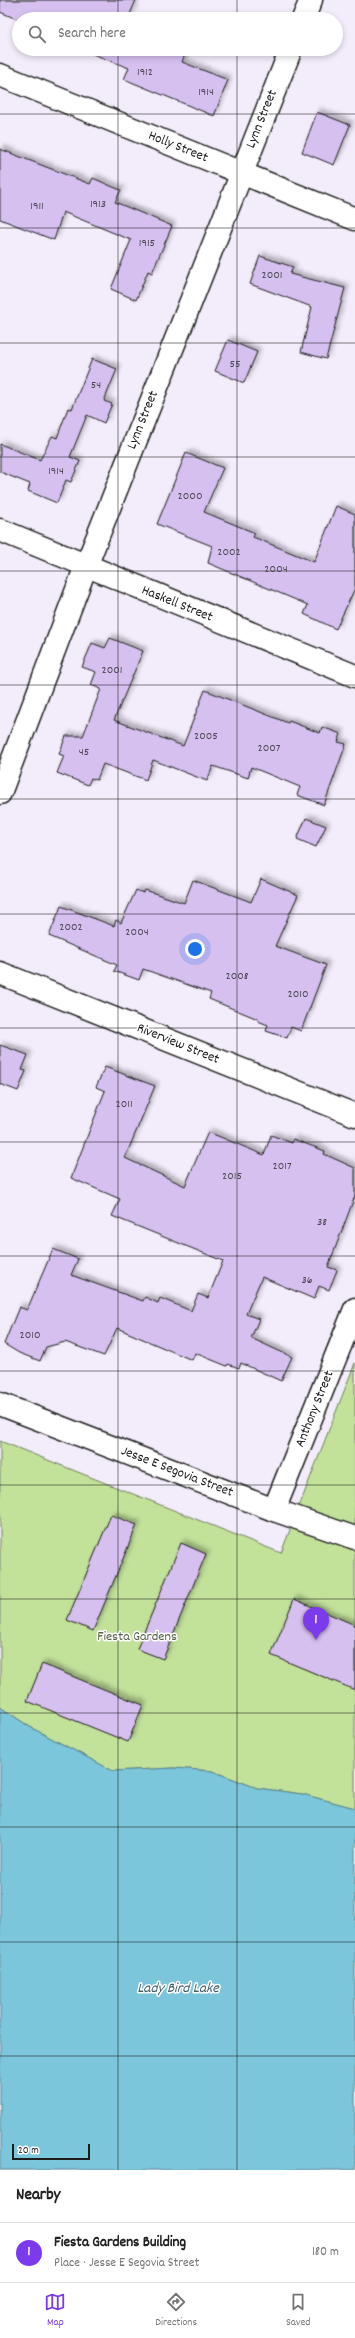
<!DOCTYPE html>
<html lang="en">
<head>
<meta charset="utf-8">
<style>
  :root { --surface:#fff; --page:#f2f2f2; --text:#222; --muted:#767676; --line:#e0e0e0; --accent:#7c3aed }
  body { margin:0; font-family:Dekko,sans-serif; background:var(--page); color:var(--text) }
  .scale { position:absolute; left:12px; bottom:10px; width:78px; box-sizing:border-box; padding-left:4px; border:2px solid #1c1c1c; border-top:0; font-size:11px; line-height:14px; white-space:nowrap; color:#1c1c1c; -webkit-text-stroke:3px #fff; paint-order:stroke }
  .you { position:absolute; left:195px; top:949px; width:14px; height:14px; margin:-10px; border:3px solid #fff; border-radius:50%; background:#1a73e8; box-shadow:0 0 0 6px #1a73e833 }
  .badge { display:grid; place-items:center; width:26px; height:26px; border-radius:50%; background:var(--accent); color:#fff; font-size:13px; font-weight:700 }
  .pin { position:absolute; translate:-50% -33px; filter:drop-shadow(0 1px 2px #0008) }
  .pin::after { content:''; position:absolute; top:21px; width:14px; height:12px; background:inherit; clip-path:polygon(0 0,100% 0,50% 100%) }
  .list { margin:0; padding:0; list-style:none }
  h2 { display:flex; justify-content:space-between; align-items:center; height:52px; margin:0; padding:0 16px; font-size:17px }
  h2 small { font-size:13px; font-weight:400; color:var(--muted) }
  .list li { display:grid; grid-template-columns:26px 1fr auto; gap:12px; align-items:center; box-sizing:border-box; height:60px; padding:0 16px; border-top:1px solid var(--line) }
  .list b { display:block; font-size:15px; white-space:nowrap }
  .list p { margin:0; font-size:13px; white-space:nowrap; color:var(--muted) }
  .list em { font-size:13px; font-style:normal; color:var(--muted) }
  .icon { flex:none; width:22px; height:22px; fill:none; stroke:currentColor; stroke-width:2; stroke-linecap:round; stroke-linejoin:round }
  .map { position:relative; flex:none; width:355px; height:2170px; overflow:hidden }
  .search { position:absolute; background:var(--surface); box-shadow:0 2px 6px #0003; left:12px; right:12px; top:12px; height:44px; display:flex; align-items:center; gap:10px; box-sizing:border-box; padding:0 14px; border-radius:22px; color:var(--muted); font-size:15px }
  .sheet { height:112px; background:var(--surface) }
  nav { display:flex; justify-content:space-around; align-items:center; box-sizing:border-box; height:56px; border-top:1px solid var(--line); background:var(--surface); font-size:11px; color:var(--muted) }
  nav a { display:grid; justify-items:center; gap:2px }
  nav .on { color:var(--accent) }
  .map>svg:first-child { display:block }
  .green { fill:#c2e29a; stroke:#6f7f5b }
  .water { fill:#7bc6db; stroke:#55828f }
  .building { fill:#d6c0f0; stroke:#1c1c1c; filter:url(#shadow) }
  .lines { fill:none; stroke-linecap:round; stroke-linejoin:round }
  .street-casing { stroke:#1c1c1c; stroke-width:25 }
  .secondary-casing { stroke:#1c1c1c; stroke-width:25 }
  .street { stroke:#fff; stroke-width:22 }
  .secondary { stroke:#fff; stroke-width:22 }
  .grid { fill:none; stroke:#1c1c1c; stroke-width:1; stroke-opacity:0.55 }
  .labels { text-anchor:middle; dominant-baseline:central; stroke-width:3; stroke-linejoin:round; paint-order:stroke }
  .number-label { font-size:12px; fill:#4a4551 }
  .street-label { font-size:14px; fill:#1c1c1c; stroke:#fff }
  .park-label { font-size:14px; fill:#566148; stroke:#fff }
  .water-label { font-size:15px; font-style:italic; fill:#426068; stroke:#fff }
</style>
</head>
<body>
<div class="map">
<svg width="355" height="2170" viewBox="0 0 355 2170">
  <defs>
    <filter id="shadow"><feDropShadow dx="3.5" dy="-3.5" stdDeviation="2" flood-color="#0004"/></filter>
  </defs>
  <rect width="100%" height="100%" fill="#f3ecfa"/>
  <filter id="ink" filterUnits="userSpaceOnUse"><feTurbulence type="fractalNoise" baseFrequency=".025" numOctaves="2"/><feDisplacementMap in="SourceGraphic" scale="8" xChannelSelector="R" yChannelSelector="G"/><feConvolveMatrix kernelMatrix="1 2 1 2 8 2 1 2 1" color-interpolation-filters="sRGB"/></filter>
  <g filter="url(#ink)">
    <!-- green -->
    <polygon class="green" points="355,1363 355,1808 302,1794 257,1788 212,1771 174,1768 113,1771 30,1727 0,1707 0,1441 281,1553"/>
    <!-- water -->
    <polygon class="water" points="0,1707 30,1727 113,1771 174,1768 212,1771 257,1788 302,1794 355,1808 355,2170 0,2170"/>
    <!-- building -->
    <g class="building">
      <polygon points="0,0 136,0 128,19 19,20 0,12"/>
      <polygon points="85,49 187,49 182,62 228,80 214,116 124,79 129,68 85,51"/>
      <polygon points="317,112 350,125 334,165 302,152"/>
      <polygon points="0,149 90,184 93,178 113,187 121,190 115,202 172,226 152,273 148,271 136,300 111,289 131,240 63,212 54,240 0,219"/>
      <polygon points="260,256 293,267 290,274 345,288 326,359 301,352 312,307 250,284"/>
      <polygon points="228,340 257,352 244,383 215,371"/>
      <polygon points="92,359 117,369 104,401 112,404 104,423 87,415 70,457 80,461 71,482 66,480 57,503 28,491 30,484 0,472 0,444 40,460 52,436 57,438 68,408 72,409"/>
      <polygon points="186,453 223,468 204,512 255,533 253,537 314,562 336,506 355,514 355,588 336,629 304,614 308,605 208,563 212,546 157,524"/>
      <polygon points="110,638 143,651 114,720 183,746 205,690 288,723 289,721 320,733 322,727 341,734 338,742 346,744 324,805 297,795 300,787 251,767 248,778 213,766 207,781 153,760 146,780 103,764 97,780 91,778 88,785 57,773 64,756 59,754 66,736 83,736 101,689 91,685 96,672 82,667 92,643 105,648"/>
      <polygon points="306,818 326,826 316,847 297,839"/>
      <polygon points="261,879 298,895 275,946 326,965 301,1031 291,1027 287,1038 266,1031 268,1025 258,1021 258,1019 209,999 211,993 143,969 139,980 114,971 117,965 49,936 61,906 114,926 116,920 121,923 136,890 143,893 145,890 184,903 193,880 251,902"/>
      <polygon points="0,1045 28,1055 22,1070 26,1071 18,1091 0,1084"/>
      <polygon points="105,1067 155,1086 125,1158 185,1186 208,1132 264,1155 271,1135 292,1143 293,1139 325,1151 324,1154 355,1168 355,1196 328,1267 337,1270 329,1290 319,1286 314,1299 262,1277 246,1314 259,1319 251,1338 292,1357 281,1381 241,1363 239,1368 228,1364 227,1366 195,1353 192,1360 117,1328 104,1356 65,1342 46,1347 40,1361 19,1353 4,1344 19,1307 27,1310 53,1249 78,1259 71,1275 143,1301 145,1297 158,1303 160,1298 191,1311 198,1294 208,1298 223,1261 112,1216 120,1199 71,1178 105,1091 96,1087"/>
      <polygon points="111,1515 137,1525 93,1631 67,1620"/>
      <polygon points="181,1543 206,1554 163,1659 137,1649"/>
      <polygon points="294,1599 355,1625 355,1690 271,1655"/>
      <polygon points="42,1664 143,1705 128,1742 27,1701"/>
    </g>
    <g class="lines">
      <defs>
        <g id="street">
          <polyline points="303,19 311,0"/>
          <polyline points="0,530 355,676"/>
          <polyline points="0,793 86,566 291,49"/>
          <polyline points="0,973 355,1115"/>
          <polyline points="0,1404 274,1510 355,1538"/>
          <polyline points="274,1510 355,1309"/>
        </g>
        <polyline id="secondary" points="0,75 355,219"/>
      </defs>
      <!-- street casing -->
      <use href="#street" class="street-casing"/>
      <!-- secondary casing -->
      <use href="#secondary" class="secondary-casing"/>
      <!-- street -->
      <use href="#street" class="street"/>
      <!-- secondary -->
      <use href="#secondary" class="secondary"/>
    </g>
  </g>
  <!-- grid -->
  <path class="grid" d="M118,0V19M237,0V19M118,49V2170M237,49V2170M0,114H355M0,228H355M0,343H355M0,457H355M0,571H355M0,685H355M0,799H355M0,914H355M0,1028H355M0,1142H355M0,1256H355M0,1371H355M0,1485H355M0,1599H355M0,1713H355M0,1827H355M0,1942H355M0,2056H355"/>
  <g class="labels">
    <!-- number labels -->
    <g class="number-label">
      <text x="145" y="72">1912</text>
      <text x="206" y="92">1914</text>
      <text x="98" y="204">1913</text>
      <text x="37" y="206">1911</text>
      <text x="147" y="243">1915</text>
      <text x="272" y="275">2001</text>
      <text x="235" y="364">55</text>
      <text x="96" y="385">54</text>
      <text x="56" y="471">1914</text>
      <text x="190" y="496">2000</text>
      <text x="229" y="552">2002</text>
      <text x="276" y="569">2004</text>
      <text x="112" y="670">2001</text>
      <text x="206" y="736">2005</text>
      <text x="269" y="748">2007</text>
      <text x="84" y="752">45</text>
      <text x="71" y="927">2002</text>
      <text x="137" y="932">2004</text>
      <text x="237" y="976">2008</text>
      <text x="298" y="994">2010</text>
      <text x="124" y="1104">2011</text>
      <text x="282" y="1166">2017</text>
      <text x="232" y="1176">2015</text>
      <text x="322" y="1222">38</text>
      <text x="307" y="1280">36</text>
      <text x="30" y="1335">2010</text>
    </g>
    <!-- street labels -->
    <g class="street-label">
      <text transform="translate(262 119) rotate(-68)">Lynn Street</text>
      <text transform="translate(178 147) rotate(22)">Holly Street</text>
      <text transform="translate(143 420) rotate(-68)">Lynn Street</text>
      <text transform="translate(177 604) rotate(22)">Haskell Street</text>
      <text transform="translate(178 1044) rotate(22)">Riverview Street</text>
      <text transform="translate(315 1409) rotate(-68)">Anthony Street</text>
      <text transform="translate(177 1472) rotate(21)">Jesse E Segovia Street</text>
    </g>
    <!-- park labels -->
    <g class="park-label">
      <text x="137" y="1637">Fiesta Gardens</text>
    </g>
    <!-- water labels -->
    <g class="water-label">
      <text x="178" y="1989">Lady Bird Lake</text>
    </g>
  </g>
</svg>
<div class="scale">20 m</div>
<div class="you"></div>
<div class="pin badge" style="left:316px;top:1640px">1</div>
<div class="search"><svg class="icon" aria-label="search" viewBox="0 0 24 24"><circle cx="10" cy="10" r="6"/><path d="M15 15l6 6"/></svg>Search here</div>
</div>
<section class="sheet">
<h2>Nearby<small></small></h2>
<ul class="list">
<li><span class="badge">1</span><div><b>Fiesta Gardens Building</b><p>Place · Jesse E Segovia Street</p></div><em>180 m</em></li>
</ul>
</section>
<nav>
<a class="on"><svg class="icon" aria-label="map" viewBox="0 0 24 24"><path d="M3 6l6-2 6 2 6-2v14l-6 2-6-2-6 2zM9 4v14M15 6v14"/></svg>Map</a>
<a><svg class="icon" aria-label="directions" viewBox="0 0 24 24"><path d="M12 3l9 9-9 9-9-9zM9 14v-3h6M13 9l2 2-2 2"/></svg>Directions</a>
<a><svg class="icon" aria-label="saved" viewBox="0 0 24 24"><path d="M7 4h10v16l-5-4-5 4z"/></svg>Saved</a>
</nav>
</body>
</html>
